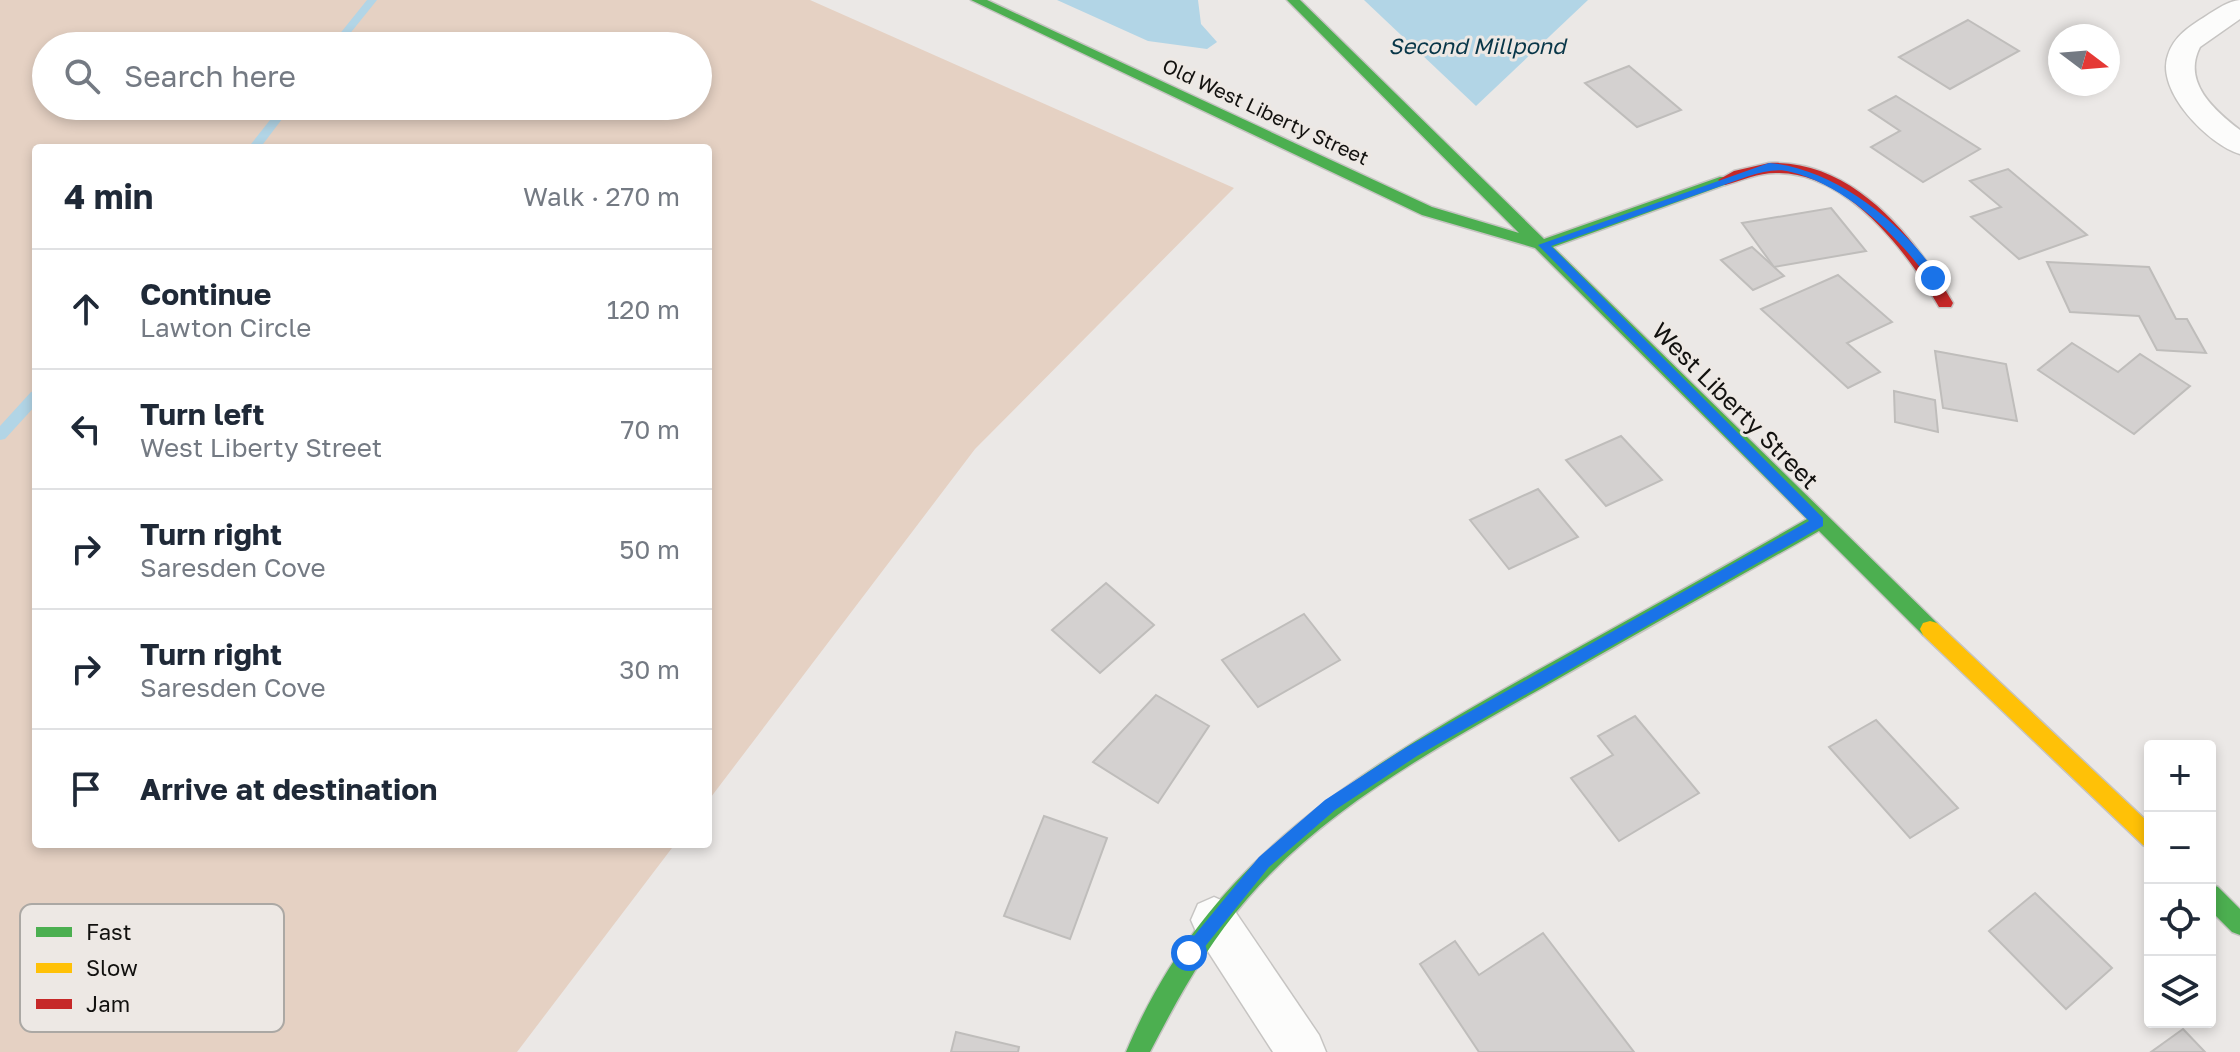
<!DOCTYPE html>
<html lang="en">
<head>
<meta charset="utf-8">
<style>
  :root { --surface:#fff; --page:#f2f2f3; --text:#1f2937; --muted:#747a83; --line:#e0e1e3 }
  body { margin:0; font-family:"Golos Text",sans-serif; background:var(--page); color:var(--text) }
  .controls { position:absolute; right:24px; bottom:24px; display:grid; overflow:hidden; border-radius:8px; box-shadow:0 4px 12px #0003 }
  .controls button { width:72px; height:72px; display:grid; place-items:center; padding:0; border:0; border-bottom:2px solid var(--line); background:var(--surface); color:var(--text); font:40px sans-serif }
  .compass { position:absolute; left:2048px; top:24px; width:72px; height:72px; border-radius:50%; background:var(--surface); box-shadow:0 4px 12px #0003; rotate:106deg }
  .stop { position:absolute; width:24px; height:24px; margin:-18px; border:6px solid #1a73e8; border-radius:50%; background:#fff }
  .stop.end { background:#1a73e8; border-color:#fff; box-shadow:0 2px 8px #0008 }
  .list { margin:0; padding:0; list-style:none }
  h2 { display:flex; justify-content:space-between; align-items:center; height:104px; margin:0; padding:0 32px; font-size:34px }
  h2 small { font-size:26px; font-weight:400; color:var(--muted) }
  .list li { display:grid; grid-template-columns:52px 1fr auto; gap:24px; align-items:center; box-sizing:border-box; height:120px; padding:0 32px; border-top:2px solid var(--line) }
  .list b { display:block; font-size:30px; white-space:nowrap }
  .list p { margin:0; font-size:26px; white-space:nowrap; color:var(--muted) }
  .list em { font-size:26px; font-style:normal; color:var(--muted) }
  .icon { flex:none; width:44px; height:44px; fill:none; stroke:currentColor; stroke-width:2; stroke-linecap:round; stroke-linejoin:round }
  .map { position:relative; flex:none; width:2240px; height:1052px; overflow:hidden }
  .search { position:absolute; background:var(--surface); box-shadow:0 4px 12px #0003; left:32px; top:32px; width:680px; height:88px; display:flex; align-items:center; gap:20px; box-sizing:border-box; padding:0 28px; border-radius:44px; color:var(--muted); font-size:30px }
  .panel { position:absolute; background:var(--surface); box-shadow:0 4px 12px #0003; left:32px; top:144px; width:680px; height:704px; border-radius:8px }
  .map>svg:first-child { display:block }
  .green { fill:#e5d1c3; fill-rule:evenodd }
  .water { fill:#b2d5e6 }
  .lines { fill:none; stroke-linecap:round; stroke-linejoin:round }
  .stream { fill:#b2d5e6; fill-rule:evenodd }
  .building { fill:#d4d1d0; stroke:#bfbdbb; stroke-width:2 }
  .street-casing { stroke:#c6c4c2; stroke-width:3 }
  .fast-casing { stroke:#c6c4c2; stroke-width:3 }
  .slow-casing { stroke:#c6c4c2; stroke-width:3 }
  .jam-casing { stroke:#c6c4c2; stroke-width:3 }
  .street { fill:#fcfcfb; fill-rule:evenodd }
  .fast { fill:#4caf50; fill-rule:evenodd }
  .slow { fill:#ffc107; fill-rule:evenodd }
  .jam { fill:#c62828; fill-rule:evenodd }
  .route { fill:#1a73e8 }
  .labels { text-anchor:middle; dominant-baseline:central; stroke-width:6; stroke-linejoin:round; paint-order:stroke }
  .far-street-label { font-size:20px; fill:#12110f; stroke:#ede8e4 }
  .far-water-label { font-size:22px; font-style:italic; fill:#083648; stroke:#ede8e4 }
  .street-label { font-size:24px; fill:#12110f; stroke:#ede8e4 }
  .key { fill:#ede8e4; stroke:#aba8a4; stroke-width:2 }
  .key-label { font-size:22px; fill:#12110f }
</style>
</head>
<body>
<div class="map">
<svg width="2240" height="1052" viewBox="0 0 2240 1052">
  <rect width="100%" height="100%" fill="#ebe8e6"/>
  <!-- green -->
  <path class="green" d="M0,0H810L1234,188L975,449L708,801V148H36V844H675L517,1052H0ZM46,46H698V106H46Z"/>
  <!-- water -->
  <g class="water">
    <polygon points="1057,0 1198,0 1201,24 1217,42 1207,49 1148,41"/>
    <polygon points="1364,0 1588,0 1476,106"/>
  </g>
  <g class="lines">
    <!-- stream -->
    <g class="stream">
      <polygon points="367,0 377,0 340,46 330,46"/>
      <polygon points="281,106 292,106 260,148 248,148"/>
      <polygon points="36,391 36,405 5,439 0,440 0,426 31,392"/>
    </g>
  </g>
  <!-- building -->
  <g class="building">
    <polygon points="1968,20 2019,51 1950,89 1899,57"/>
    <polygon points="1629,66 1681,110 1637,127 1585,83"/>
    <polygon points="1896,96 1980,149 1923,182 1871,147 1900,131 1869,110"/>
    <polygon points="2008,169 2087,235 2019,259 1971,217 2001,207 1970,181"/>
    <polygon points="1831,208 1866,251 1774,267 1742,223"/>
    <polygon points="1752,247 1784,276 1753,290 1721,260"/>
    <polygon points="2047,262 2149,267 2176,319 2187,319 2206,353 2157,350 2139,316 2070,312"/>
    <polygon points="1838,275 1892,322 1847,343 1880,372 1848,388 1761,309"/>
    <polygon points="2072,343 2118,372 2140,354 2190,386 2134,434 2038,370"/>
    <polygon points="1935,351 2006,364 2017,421 1943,408"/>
    <polygon points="1894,391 1935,400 1938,432 1895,422"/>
    <polygon points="1621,436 1662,480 1606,506 1566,460"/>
    <polygon points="1538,489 1578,537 1509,569 1470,520"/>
    <polygon points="1106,583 1154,625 1100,673 1052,630"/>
    <polygon points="1304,614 1340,660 1258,707 1222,660"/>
    <polygon points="1156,695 1209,726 1158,803 1093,762"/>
    <polygon points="1635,716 1699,793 1619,841 1571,778 1613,755 1598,736"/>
    <polygon points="1876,720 1958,808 1910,838 1829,747"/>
    <polygon points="1044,816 1107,838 1070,939 1004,916"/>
    <polygon points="2035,893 2112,968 2066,1009 1989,931"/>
    <polygon points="1543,933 1634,1052 1479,1052 1420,964 1455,941 1479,975"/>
    <polygon points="2183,1029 2205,1052 2151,1052"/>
    <polygon points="956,1032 1019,1047 1018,1052 951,1052"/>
  </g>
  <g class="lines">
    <defs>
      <g id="street">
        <path d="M2240,0V19L2200,47C2182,82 2214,110 2240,130V154C2209,145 2155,91 2168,55C2174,36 2190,26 2206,16C2217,9 2228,1 2240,0Z"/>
        <polygon points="1214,897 1230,904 1319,1035 1326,1052 1273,1052 1198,936 1191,920 1198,904"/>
      </g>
      <g id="fast">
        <path d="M971,0H987L1432,207L1519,233L1287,0H1300L1544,239L1720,177H1730V183L1553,247L1937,623L1940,629L1937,635L1930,637L1923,635L1819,531C1724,585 1629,638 1535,692C1433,750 1324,809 1247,899C1207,945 1178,998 1150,1052H1126C1208,856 1363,769 1538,670C1628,620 1718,570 1807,519L1535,248L1422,215Z"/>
        <polygon points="2210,884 2218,887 2240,909 2240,935 2232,932 2210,910"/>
      </g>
      <polygon id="slow" points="1930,621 1937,623 2150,824 2150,848 2143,845 1923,635 1920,629 1923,623"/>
      <path id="jam" d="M1769,163C1853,159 1916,238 1953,303L1951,307H1939C1908,253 1849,174 1779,173C1760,172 1743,180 1725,185L1718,180L1734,171Z"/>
    </defs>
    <!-- street casing -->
    <use href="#street" class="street-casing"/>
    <!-- fast casing -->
    <use href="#fast" class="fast-casing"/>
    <!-- slow casing -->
    <use href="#slow" class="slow-casing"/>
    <!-- jam casing -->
    <use href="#jam" class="jam-casing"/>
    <!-- street -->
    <use href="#street" class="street"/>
    <!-- fast -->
    <use href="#fast" class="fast"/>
    <!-- slow -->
    <use href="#slow" class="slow"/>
    <!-- jam -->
    <use href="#jam" class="jam"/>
  </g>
  <!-- route -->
  <path class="route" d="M1769,163C1834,168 1905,224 1939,278L1937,280H1929C1899,236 1845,185 1791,172C1777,168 1763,172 1749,176L1551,246L1823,518V526L1417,756L1335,810L1269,867L1195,959H1184V948L1259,857L1325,800L1407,747L1809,521L1538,245Z"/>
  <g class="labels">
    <!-- far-street labels -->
    <g class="far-street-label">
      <text transform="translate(1266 111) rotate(25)">Old West Liberty Street</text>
    </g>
    <!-- far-water labels -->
    <g class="far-water-label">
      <text x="1477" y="45">Second Millpond</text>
    </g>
    <!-- street labels -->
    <g class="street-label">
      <text transform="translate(1736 405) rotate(45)">West Liberty Street</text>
    </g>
  </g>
  <!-- legend -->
  <rect x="20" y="904" width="264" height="128" rx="12" class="key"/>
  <rect x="36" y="927" width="36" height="10" fill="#4caf50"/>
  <rect x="36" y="963" width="36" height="10" fill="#ffc107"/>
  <rect x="36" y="999" width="36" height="10" fill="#c62828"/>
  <g class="key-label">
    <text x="86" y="940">Fast</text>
    <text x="86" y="976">Slow</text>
    <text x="86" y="1012">Jam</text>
  </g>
</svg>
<div class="controls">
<button>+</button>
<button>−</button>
<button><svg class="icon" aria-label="locate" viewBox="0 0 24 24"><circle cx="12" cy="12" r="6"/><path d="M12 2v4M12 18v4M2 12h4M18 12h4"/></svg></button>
<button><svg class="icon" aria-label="layers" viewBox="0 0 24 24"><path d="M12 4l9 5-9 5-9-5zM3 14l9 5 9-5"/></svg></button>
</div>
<svg class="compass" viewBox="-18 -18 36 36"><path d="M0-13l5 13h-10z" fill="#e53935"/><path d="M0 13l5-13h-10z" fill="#747a83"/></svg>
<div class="stop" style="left:1189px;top:953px"></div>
<div class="stop end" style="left:1933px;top:278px"></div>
<div class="search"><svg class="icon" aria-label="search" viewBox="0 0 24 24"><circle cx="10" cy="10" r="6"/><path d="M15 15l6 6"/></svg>Search here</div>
<section class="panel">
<h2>4 min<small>Walk · 270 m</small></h2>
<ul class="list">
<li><svg class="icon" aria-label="ahead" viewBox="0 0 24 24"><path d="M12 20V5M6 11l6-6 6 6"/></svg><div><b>Continue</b><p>Lawton Circle</p></div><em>120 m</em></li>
<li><svg class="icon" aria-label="left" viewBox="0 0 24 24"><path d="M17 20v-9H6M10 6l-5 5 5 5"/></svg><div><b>Turn left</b><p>West Liberty Street</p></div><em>70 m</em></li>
<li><svg class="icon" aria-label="right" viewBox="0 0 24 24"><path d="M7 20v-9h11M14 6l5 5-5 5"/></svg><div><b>Turn right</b><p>Saresden Cove</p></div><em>50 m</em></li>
<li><svg class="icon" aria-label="right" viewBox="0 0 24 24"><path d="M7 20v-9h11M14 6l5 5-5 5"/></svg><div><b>Turn right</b><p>Saresden Cove</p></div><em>30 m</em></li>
<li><svg class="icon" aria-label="arrive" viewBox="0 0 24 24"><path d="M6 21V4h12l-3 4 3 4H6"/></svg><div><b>Arrive at destination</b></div></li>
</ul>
</section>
</div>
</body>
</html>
